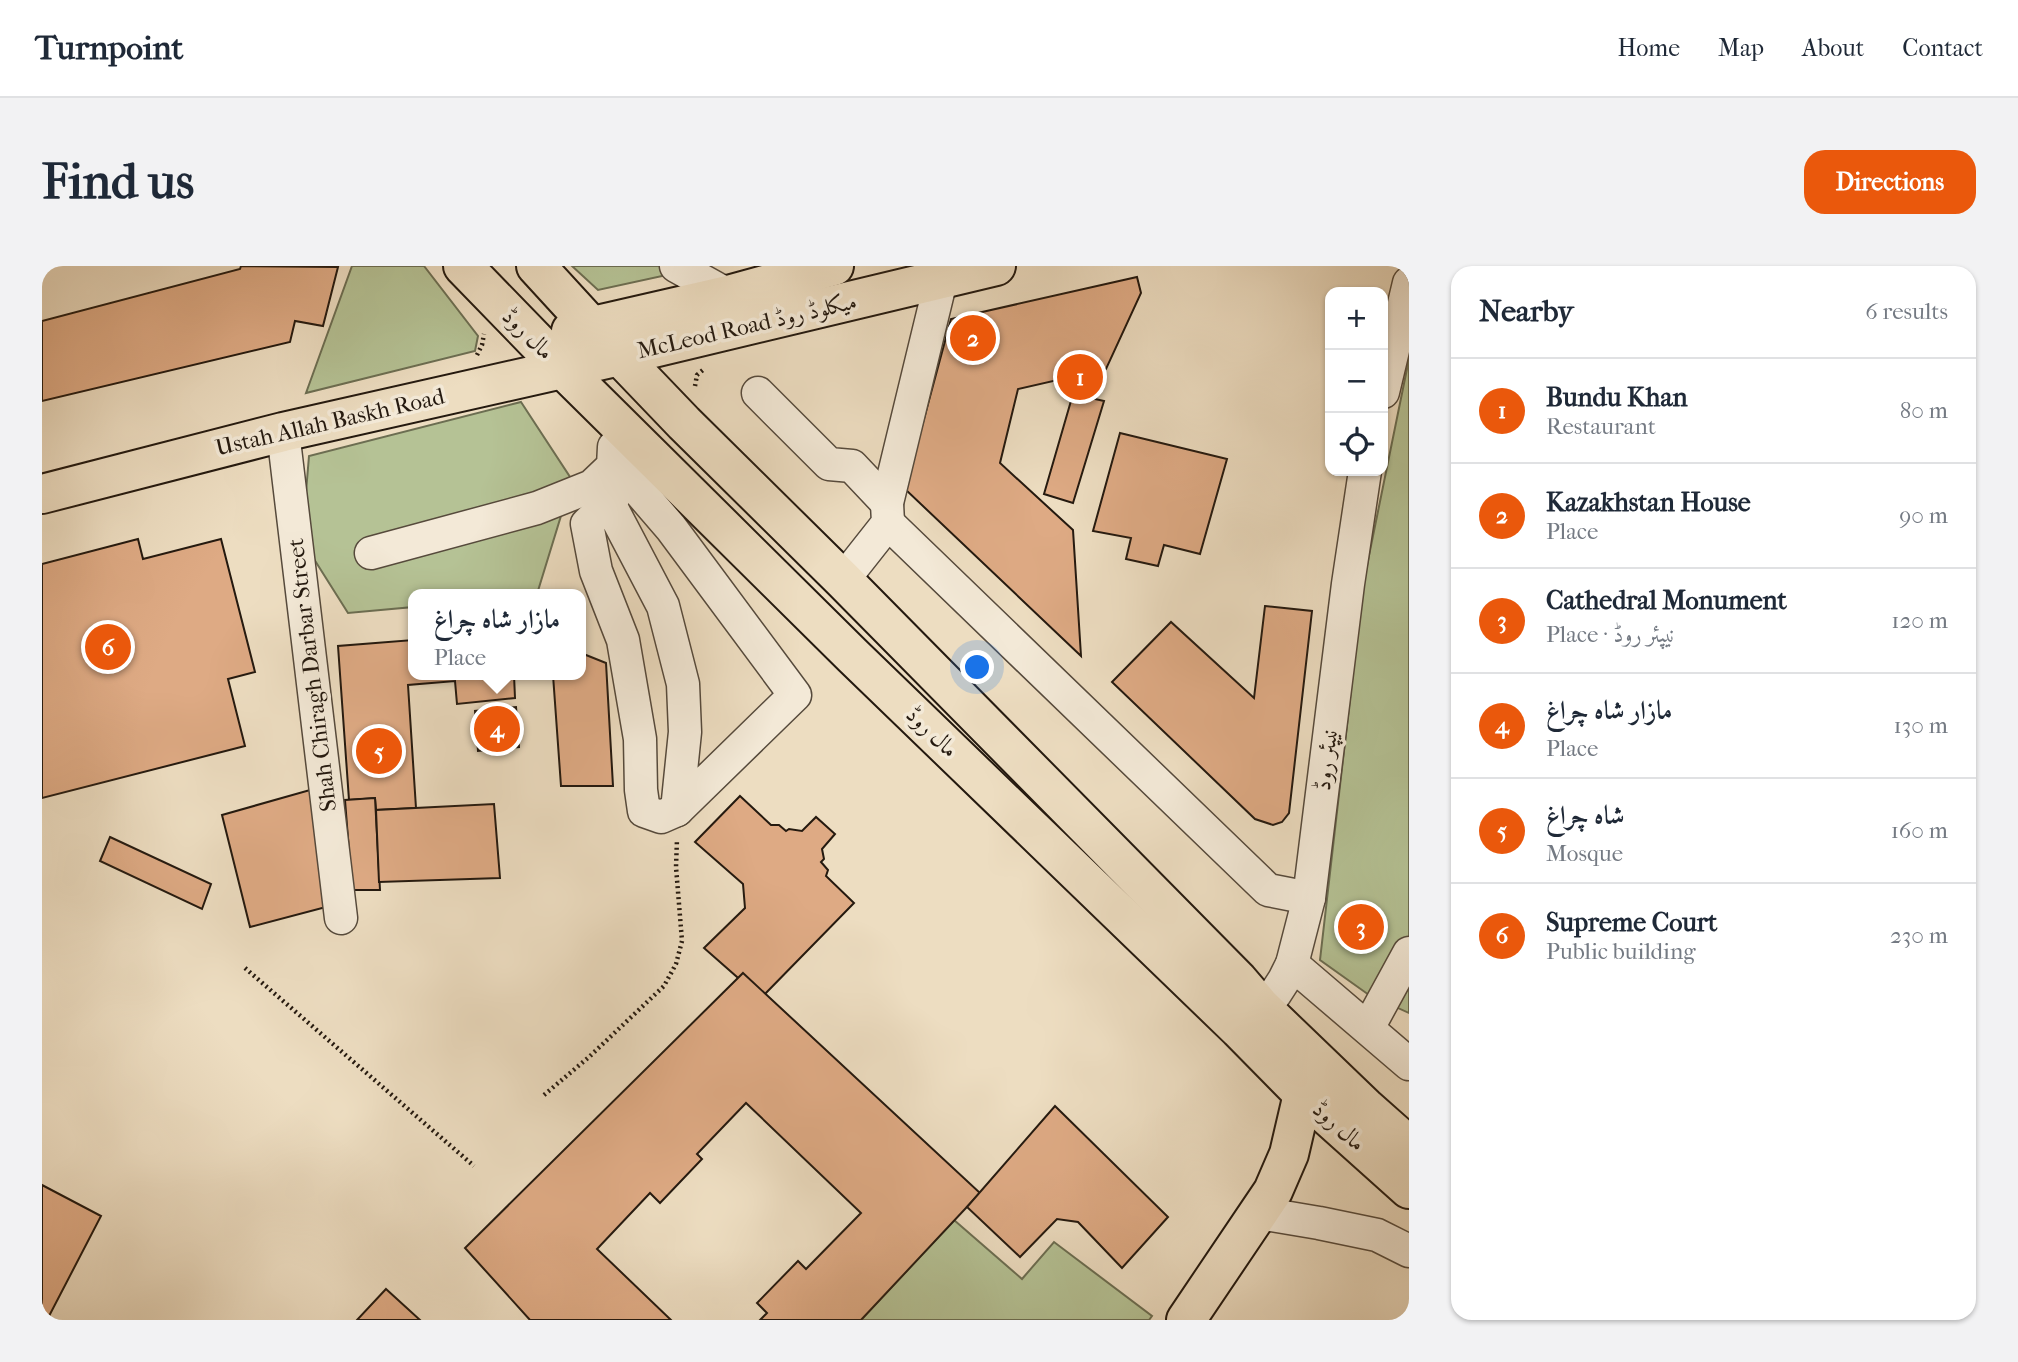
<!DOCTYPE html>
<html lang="en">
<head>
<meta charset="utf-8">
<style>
  :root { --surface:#fff; --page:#f2f2f3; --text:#1f2937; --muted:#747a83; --line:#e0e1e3; --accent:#ea580c }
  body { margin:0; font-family:"IM FELL French Canon",Amiri,serif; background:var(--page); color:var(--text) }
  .controls { position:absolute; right:21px; top:21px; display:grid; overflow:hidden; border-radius:14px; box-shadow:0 2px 5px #0004 }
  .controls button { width:63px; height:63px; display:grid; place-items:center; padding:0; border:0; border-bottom:2px solid var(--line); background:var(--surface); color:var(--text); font:35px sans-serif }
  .you { position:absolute; left:936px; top:402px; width:24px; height:24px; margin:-18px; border:5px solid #fff; border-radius:50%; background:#1a73e8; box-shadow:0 0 0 10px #1a73e833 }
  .badge { display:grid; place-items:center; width:46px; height:46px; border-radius:50%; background:var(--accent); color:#fff; font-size:23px; font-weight:700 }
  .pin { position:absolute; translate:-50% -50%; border:4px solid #fff; box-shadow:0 2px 7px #0006 }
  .popup { position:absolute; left:366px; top:323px; width:178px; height:91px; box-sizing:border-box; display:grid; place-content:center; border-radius:14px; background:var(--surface); filter:drop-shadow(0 2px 5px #0005); font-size:23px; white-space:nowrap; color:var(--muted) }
  .popup b { font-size:26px; color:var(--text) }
  .popup::after { content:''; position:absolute; left:50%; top:100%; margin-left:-14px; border:14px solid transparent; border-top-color:var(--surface) }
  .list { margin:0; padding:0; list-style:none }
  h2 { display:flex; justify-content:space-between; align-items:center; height:91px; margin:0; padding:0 28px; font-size:30px }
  h2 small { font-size:23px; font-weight:400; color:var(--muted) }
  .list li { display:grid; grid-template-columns:46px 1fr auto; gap:21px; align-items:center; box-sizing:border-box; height:105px; padding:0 28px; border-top:2px solid var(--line) }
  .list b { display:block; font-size:26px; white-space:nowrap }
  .list p { margin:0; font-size:23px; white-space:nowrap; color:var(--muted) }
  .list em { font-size:23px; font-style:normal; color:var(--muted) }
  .icon { flex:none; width:38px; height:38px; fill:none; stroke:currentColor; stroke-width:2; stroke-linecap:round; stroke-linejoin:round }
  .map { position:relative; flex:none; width:1367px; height:1054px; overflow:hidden; border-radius:21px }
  header { display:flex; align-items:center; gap:42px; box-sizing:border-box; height:98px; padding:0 35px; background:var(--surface); border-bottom:2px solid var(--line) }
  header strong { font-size:33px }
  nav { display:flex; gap:38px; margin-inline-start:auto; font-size:24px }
  .intro { display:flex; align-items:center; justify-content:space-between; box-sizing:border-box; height:168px; padding:0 42px }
  h1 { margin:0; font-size:49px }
  .button { padding:18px 32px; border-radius:21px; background:var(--accent); color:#fff; font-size:24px; font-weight:700 }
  main { display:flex; gap:42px; padding:0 42px }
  aside { flex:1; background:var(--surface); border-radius:21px; box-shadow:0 2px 5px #0004 }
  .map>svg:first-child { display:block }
  .green { fill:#b5c295; stroke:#6c6e52; stroke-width:2 }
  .building { fill:#deaa84; stroke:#24190f; stroke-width:2 }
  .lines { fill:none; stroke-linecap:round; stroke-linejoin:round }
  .minor-casing { stroke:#564a3c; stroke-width:35 }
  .major-casing { stroke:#24190f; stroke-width:42 }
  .path { stroke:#24190f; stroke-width:4.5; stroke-dasharray:2 3.5; stroke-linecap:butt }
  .minor { stroke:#f3e9d7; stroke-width:32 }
  .major { stroke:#edddc1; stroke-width:38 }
  .labels { text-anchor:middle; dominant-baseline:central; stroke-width:7; stroke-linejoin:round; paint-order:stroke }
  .street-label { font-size:23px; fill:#24190f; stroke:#f3e9d7 }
</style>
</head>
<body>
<header>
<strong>Turnpoint</strong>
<nav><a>Home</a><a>Map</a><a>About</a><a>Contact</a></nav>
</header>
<div class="intro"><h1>Find us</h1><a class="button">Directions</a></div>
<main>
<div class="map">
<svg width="1367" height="1054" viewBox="0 0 1367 1054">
  <rect width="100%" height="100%" fill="#edddc1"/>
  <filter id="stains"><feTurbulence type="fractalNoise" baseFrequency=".00286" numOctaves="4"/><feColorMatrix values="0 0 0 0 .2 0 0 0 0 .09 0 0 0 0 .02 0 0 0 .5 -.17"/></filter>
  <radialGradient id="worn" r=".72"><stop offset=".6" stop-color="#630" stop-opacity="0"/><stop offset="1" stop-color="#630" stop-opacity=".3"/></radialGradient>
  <!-- green -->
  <g class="green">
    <polygon points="310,0 382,0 436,70 433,85 264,127"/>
    <polygon points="530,0 666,0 556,24"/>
    <polygon points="1367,93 1367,747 1327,729 1278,694 1321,319"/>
    <polygon points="479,136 530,214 495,328 371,328 371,341 306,347 260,274 267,190"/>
    <polygon points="912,954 980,1013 1012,976 1110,1050 1107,1054 819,1054"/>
  </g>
  <!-- building -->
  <g class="building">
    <polygon points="199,0 296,1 281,60 253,55 248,76 0,135 0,55 198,3"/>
    <polygon points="1095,11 1099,27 1064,103 976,123 958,197 1031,264 1039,390 863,223 909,53"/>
    <polygon points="1031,128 1062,135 1031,237 1002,228"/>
    <polygon points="1078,167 1185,193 1158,288 1122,279 1116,300 1084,293 1089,272 1051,265"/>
    <polygon points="96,273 101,293 179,273 213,406 186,413 203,480 0,532 0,298"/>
    <polygon points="1223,340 1270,345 1247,547 1240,556 1231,559 1213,553 1070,416 1129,356 1212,432"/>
    <polygon points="371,374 371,409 472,409 473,432 415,438 413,415 366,419 374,542 334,544 333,532 307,534 296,380"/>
    <polygon points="539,387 564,397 571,520 519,520 511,409 539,409"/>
    <polygon points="474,441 477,481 436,485 433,445"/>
    <polygon points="268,524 284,641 208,661 180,549"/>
    <polygon points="698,530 729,559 737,559 744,565 747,563 760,565 774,551 793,568 780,583 782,593 779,596 786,604 784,610 812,637 719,732 662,682 703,642 701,618 653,576"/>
    <polygon points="333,532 338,624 310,624 303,534"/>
    <polygon points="452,538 458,612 337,616 334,544"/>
    <polygon points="68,571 169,618 160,643 58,595"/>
    <polygon points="701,707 938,927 819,1054 718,1054 725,1047 715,1037 756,995 764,1003 819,947 704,837 655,888 660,893 618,937 608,927 555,983 629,1054 488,1054 423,982"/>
    <polygon points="1013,840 1126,951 1080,1002 1036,956 1015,953 978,991 925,941"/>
    <polygon points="0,919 59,950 5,1054 0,1054"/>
    <polygon points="344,1023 378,1054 315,1054"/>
  </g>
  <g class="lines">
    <defs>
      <g id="minor">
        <polyline points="634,0 686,29"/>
        <polyline points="1341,126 1367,17"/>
        <polyline points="716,127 787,198 810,200 845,237"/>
        <polyline points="241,166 299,652"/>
        <polyline points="579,220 567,237 545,258 554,305 581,374 598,473 599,524 602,545 619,551 635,544"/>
        <polyline points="567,237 621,340 641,418 643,466 635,544 753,429 629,262 585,211 571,200"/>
        <polyline points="846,257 1226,624 1267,632"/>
        <polyline points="329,287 495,242 550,220 571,200 572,181"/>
        <polyline points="801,314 846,257 845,237 899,14"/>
        <polyline points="1250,698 1367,798"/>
        <polyline points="1202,757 1233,728 1242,714 1250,698 1267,632 1306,318 1323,205"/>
        <polyline points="1326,762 1367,687"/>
        <polyline points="1217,947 1277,957 1335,969 1367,985"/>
      </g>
      <g id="major">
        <polyline points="421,0 521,103 811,390 1197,763 1261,828 1367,923"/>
        <polyline points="494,0 549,60 642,157 801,314 1196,714 1219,741 1323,841 1367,880"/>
        <polyline points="529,65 686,29 792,0"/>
        <polyline points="0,228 241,166 578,90 954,0"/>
        <polyline points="1144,1054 1231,925 1247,888 1261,828 1275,811"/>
      </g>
    </defs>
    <!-- minor casing -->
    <use href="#minor" class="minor-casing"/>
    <!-- major casing -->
    <use href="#major" class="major-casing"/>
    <!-- path -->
    <g class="path">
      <polyline points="435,89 440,79 442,68"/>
      <polyline points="653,120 655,109 661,104"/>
      <polyline points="203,702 432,900"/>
      <polyline points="502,829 547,791 622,720 634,698 640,675 634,601 635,573"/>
    </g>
    <!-- minor -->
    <use href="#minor" class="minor"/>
    <!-- major -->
    <use href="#major" class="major"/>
  </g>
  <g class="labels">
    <!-- street labels -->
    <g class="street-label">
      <text transform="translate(705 60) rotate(-13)">McLeod Road میکلوڈ روڈ</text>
      <text transform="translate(486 68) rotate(45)">مال روڈ</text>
      <text transform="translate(288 156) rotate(-13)">Ustah Allah Baskh Road</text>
      <text transform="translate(270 409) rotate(-97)">Shah Chiragh Darbar Street</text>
      <text transform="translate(890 466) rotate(44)">مال روڈ</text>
      <text transform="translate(1284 494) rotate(-83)">نیپئر روڈ</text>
      <text transform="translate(1297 860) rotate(42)">مال روڈ</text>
    </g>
  </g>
  <rect width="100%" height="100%" filter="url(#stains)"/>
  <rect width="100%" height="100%" fill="url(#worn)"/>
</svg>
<div class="controls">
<button>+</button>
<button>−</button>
<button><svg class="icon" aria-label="locate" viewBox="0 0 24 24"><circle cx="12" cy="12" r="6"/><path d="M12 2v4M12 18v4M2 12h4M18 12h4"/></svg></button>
</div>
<div class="you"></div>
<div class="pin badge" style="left:1038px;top:111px">1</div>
<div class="pin badge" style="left:931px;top:72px">2</div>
<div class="pin badge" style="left:1319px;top:661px">3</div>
<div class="pin badge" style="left:455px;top:463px">4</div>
<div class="popup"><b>مازار شاہ چراغ</b>Place</div>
<div class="pin badge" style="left:337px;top:485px">5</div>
<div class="pin badge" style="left:66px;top:381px">6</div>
</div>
<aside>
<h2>Nearby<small>6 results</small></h2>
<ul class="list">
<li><span class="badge">1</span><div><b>Bundu Khan</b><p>Restaurant</p></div><em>80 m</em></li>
<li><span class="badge">2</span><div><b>Kazakhstan House</b><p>Place</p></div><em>90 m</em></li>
<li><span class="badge">3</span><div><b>Cathedral Monument</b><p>Place · نیپئر روڈ</p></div><em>120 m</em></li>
<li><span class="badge">4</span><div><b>مازار شاہ چراغ</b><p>Place</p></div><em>130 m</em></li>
<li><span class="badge">5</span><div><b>شاہ چراغ</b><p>Mosque</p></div><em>160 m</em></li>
<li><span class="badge">6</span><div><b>Supreme Court</b><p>Public building</p></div><em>230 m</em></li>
</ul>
</aside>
</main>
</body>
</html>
